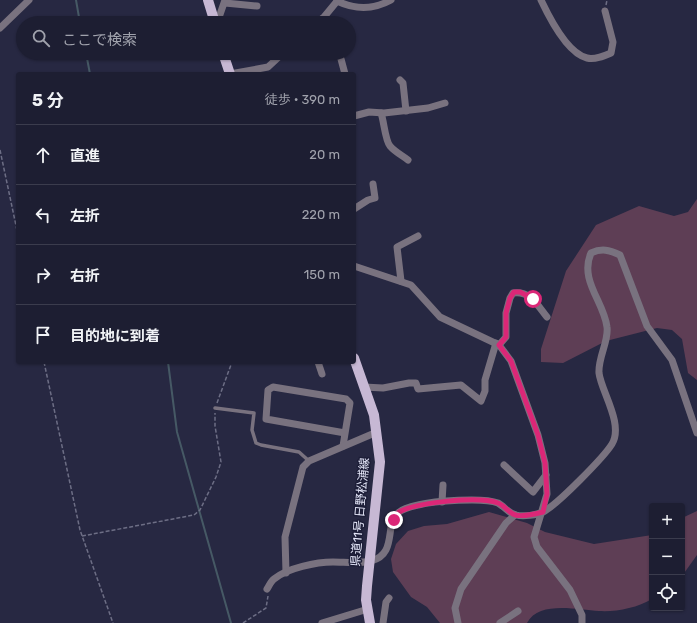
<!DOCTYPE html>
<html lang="ja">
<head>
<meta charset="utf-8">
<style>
  :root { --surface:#1d1e32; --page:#25273a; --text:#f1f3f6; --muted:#a0a2ac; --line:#3b3c4d }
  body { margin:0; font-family:Rubik,"Noto Sans JP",sans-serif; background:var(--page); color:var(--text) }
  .controls { position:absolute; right:12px; bottom:12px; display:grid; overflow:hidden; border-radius:4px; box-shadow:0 1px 3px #0004 }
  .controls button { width:36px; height:36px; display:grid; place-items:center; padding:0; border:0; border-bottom:1px solid var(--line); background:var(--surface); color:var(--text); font:20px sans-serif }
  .stop { position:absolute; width:12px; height:12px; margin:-9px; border:3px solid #db2777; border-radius:50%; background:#fff }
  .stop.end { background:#db2777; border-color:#fff; box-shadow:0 1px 4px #0008 }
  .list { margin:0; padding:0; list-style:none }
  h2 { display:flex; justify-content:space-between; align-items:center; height:52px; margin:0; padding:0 16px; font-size:17px }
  h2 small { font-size:13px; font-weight:400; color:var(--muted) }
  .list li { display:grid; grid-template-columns:26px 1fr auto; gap:12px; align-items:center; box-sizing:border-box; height:60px; padding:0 16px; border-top:1px solid var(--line) }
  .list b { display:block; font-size:15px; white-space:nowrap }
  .list em { font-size:13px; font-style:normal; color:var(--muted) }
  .icon { flex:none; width:22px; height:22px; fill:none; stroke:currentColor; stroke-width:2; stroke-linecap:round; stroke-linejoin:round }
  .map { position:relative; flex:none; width:697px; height:623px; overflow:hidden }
  .search { position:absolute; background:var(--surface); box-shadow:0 1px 3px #0004; left:16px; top:16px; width:340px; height:44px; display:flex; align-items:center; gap:10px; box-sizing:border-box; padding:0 14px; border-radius:22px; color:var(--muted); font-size:15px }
  .panel { position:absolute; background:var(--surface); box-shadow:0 1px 3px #0004; left:16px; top:72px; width:340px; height:292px; border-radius:4px }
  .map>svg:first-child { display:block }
  .green { fill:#5e3e55 }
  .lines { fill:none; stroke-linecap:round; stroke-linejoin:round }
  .stream { stroke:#465965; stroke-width:2 }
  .path { stroke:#6d6e85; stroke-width:1.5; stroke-dasharray:4 2; stroke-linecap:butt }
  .lane { stroke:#79727f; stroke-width:3.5 }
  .street { stroke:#79727f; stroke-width:7 }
  .primary { stroke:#c7b8d4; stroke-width:10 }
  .route { stroke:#db2777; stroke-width:5 }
  .labels { text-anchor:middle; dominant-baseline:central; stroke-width:3; stroke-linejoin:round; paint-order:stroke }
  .street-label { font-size:12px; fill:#e5e7f9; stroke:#1d1e38 }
</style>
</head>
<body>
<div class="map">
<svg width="697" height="623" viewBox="0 0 697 623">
  <rect width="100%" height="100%" fill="#272842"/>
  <!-- green -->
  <g class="green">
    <polygon points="697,199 697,380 688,373 682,339 672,330 657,328 606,341 563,363 541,362 541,349 566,271 596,225 639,206 674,216 688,212"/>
    <polygon points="697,511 697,555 682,576 682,518"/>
    <path d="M489,512L527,523L545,532L594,544L652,535V599C637,608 616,612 599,611C578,610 539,600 527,623H440L427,607L411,597L393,572L391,559L396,544L408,531L424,526L447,524Z"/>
  </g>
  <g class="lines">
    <!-- stream -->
    <g class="stream">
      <polyline points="76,0 80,23"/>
      <polyline points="86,53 90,74"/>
      <polyline points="168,362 177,432 231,623"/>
    </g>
    <!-- path -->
    <g class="path">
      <polyline points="606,5 607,0"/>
      <polyline points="0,150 18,235"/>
      <polyline points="44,362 80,530 113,623"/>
      <polyline points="217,403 232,362"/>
      <polyline points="82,536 194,515 200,510 216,477 221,462 215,426 215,413"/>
      <polyline points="243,623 266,608 268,596"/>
    </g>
    <!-- lane -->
    <polyline class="lane" points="215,408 254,413 252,430 256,443 261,445 299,452 309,461"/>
    <!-- street -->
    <g class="street">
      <path d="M541,0C549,17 567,53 587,58C595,60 604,56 611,53L613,42L605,11"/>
      <path d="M337,1C356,10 373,10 391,0"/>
      <polyline points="225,3 257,6"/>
      <polyline points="217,23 225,0"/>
      <polyline points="316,23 324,17 338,0"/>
      <polyline points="0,28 29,0"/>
      <polyline points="341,59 345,74"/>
      <polyline points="230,74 268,67 283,53"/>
      <polyline points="400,80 403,83 406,111"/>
      <path d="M381,113C384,121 385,140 390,146C395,152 403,156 408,160"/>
      <polyline points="354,116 369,112 384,113 428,108 445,103"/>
      <polyline points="354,209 368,200 375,198 373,184"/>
      <polyline points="354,266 411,285 440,317 499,345 511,361 538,435 545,463 547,494 534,537 537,547 570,590 582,615 582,623"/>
      <polyline points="401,281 397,247 418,236"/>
      <path d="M499,345L506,337V313L510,298L513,293C530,290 538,306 547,317"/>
      <polyline points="318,362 322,374"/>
      <polyline points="364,387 383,388 409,383 416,383 418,389 461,385 481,401 485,391 485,380 496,343"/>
      <polyline points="343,446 350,403 346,399 273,387 268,390 266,419 345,433"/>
      <polyline points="504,465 533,492 546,475"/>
      <polyline points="442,502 443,485"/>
      <polyline points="286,573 285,537 303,467 309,461 377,432"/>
      <path d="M267,589C269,586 271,581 274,579C287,568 317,562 333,562C345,562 359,564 371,561C398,554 384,524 398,513C402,509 413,506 418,505C434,501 483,497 498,503C504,506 509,514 516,515C523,517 537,515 543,512C557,505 604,457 612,444C624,424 601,391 599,373C598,357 609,341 607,327C604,302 579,280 591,253C602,248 609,250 620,255L647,326L672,360L697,433"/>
      <polyline points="322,623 368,609"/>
      <polyline points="383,623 386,602 389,598"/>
      <polyline points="458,623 455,608 461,589 506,523 515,515"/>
      <polyline points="500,623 518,611"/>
    </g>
    <!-- primary -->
    <g class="primary">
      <polyline points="208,0 215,23"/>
      <polyline points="223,53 230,74"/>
      <polyline points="354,358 374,415 380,462 367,586 366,600 370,623"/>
    </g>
  </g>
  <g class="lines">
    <!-- route -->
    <path class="route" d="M394,520C395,517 396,514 399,512C417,502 479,496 498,503C503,505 508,511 513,514C520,518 535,514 543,512L547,494L545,463L538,435L511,361L499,345L506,337V313L510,298L514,292H520L533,299"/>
  </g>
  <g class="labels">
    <!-- street labels -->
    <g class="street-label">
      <text transform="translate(360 512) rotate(-85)">県道11号 日野松浦線</text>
    </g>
  </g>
</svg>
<div class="controls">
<button>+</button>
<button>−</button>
<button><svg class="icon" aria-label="locate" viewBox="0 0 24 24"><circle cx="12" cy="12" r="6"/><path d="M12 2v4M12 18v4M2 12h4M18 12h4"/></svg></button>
</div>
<div class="stop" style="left:533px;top:299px"></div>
<div class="stop end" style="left:394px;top:520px"></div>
<div class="search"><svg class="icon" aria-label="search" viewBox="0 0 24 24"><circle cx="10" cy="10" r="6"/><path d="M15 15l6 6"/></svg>ここで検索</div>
<section class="panel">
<h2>5 分<small>徒歩 · 390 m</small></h2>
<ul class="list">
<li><svg class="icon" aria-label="ahead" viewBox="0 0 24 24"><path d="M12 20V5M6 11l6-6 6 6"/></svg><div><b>直進</b></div><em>20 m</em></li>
<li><svg class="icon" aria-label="left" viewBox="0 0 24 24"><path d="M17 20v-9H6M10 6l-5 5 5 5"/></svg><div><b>左折</b></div><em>220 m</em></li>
<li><svg class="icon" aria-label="right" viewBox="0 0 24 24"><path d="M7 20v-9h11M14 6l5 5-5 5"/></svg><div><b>右折</b></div><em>150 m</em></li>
<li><svg class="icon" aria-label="arrive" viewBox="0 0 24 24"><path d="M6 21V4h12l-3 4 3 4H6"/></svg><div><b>目的地に到着</b></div></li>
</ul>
</section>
</div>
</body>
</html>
